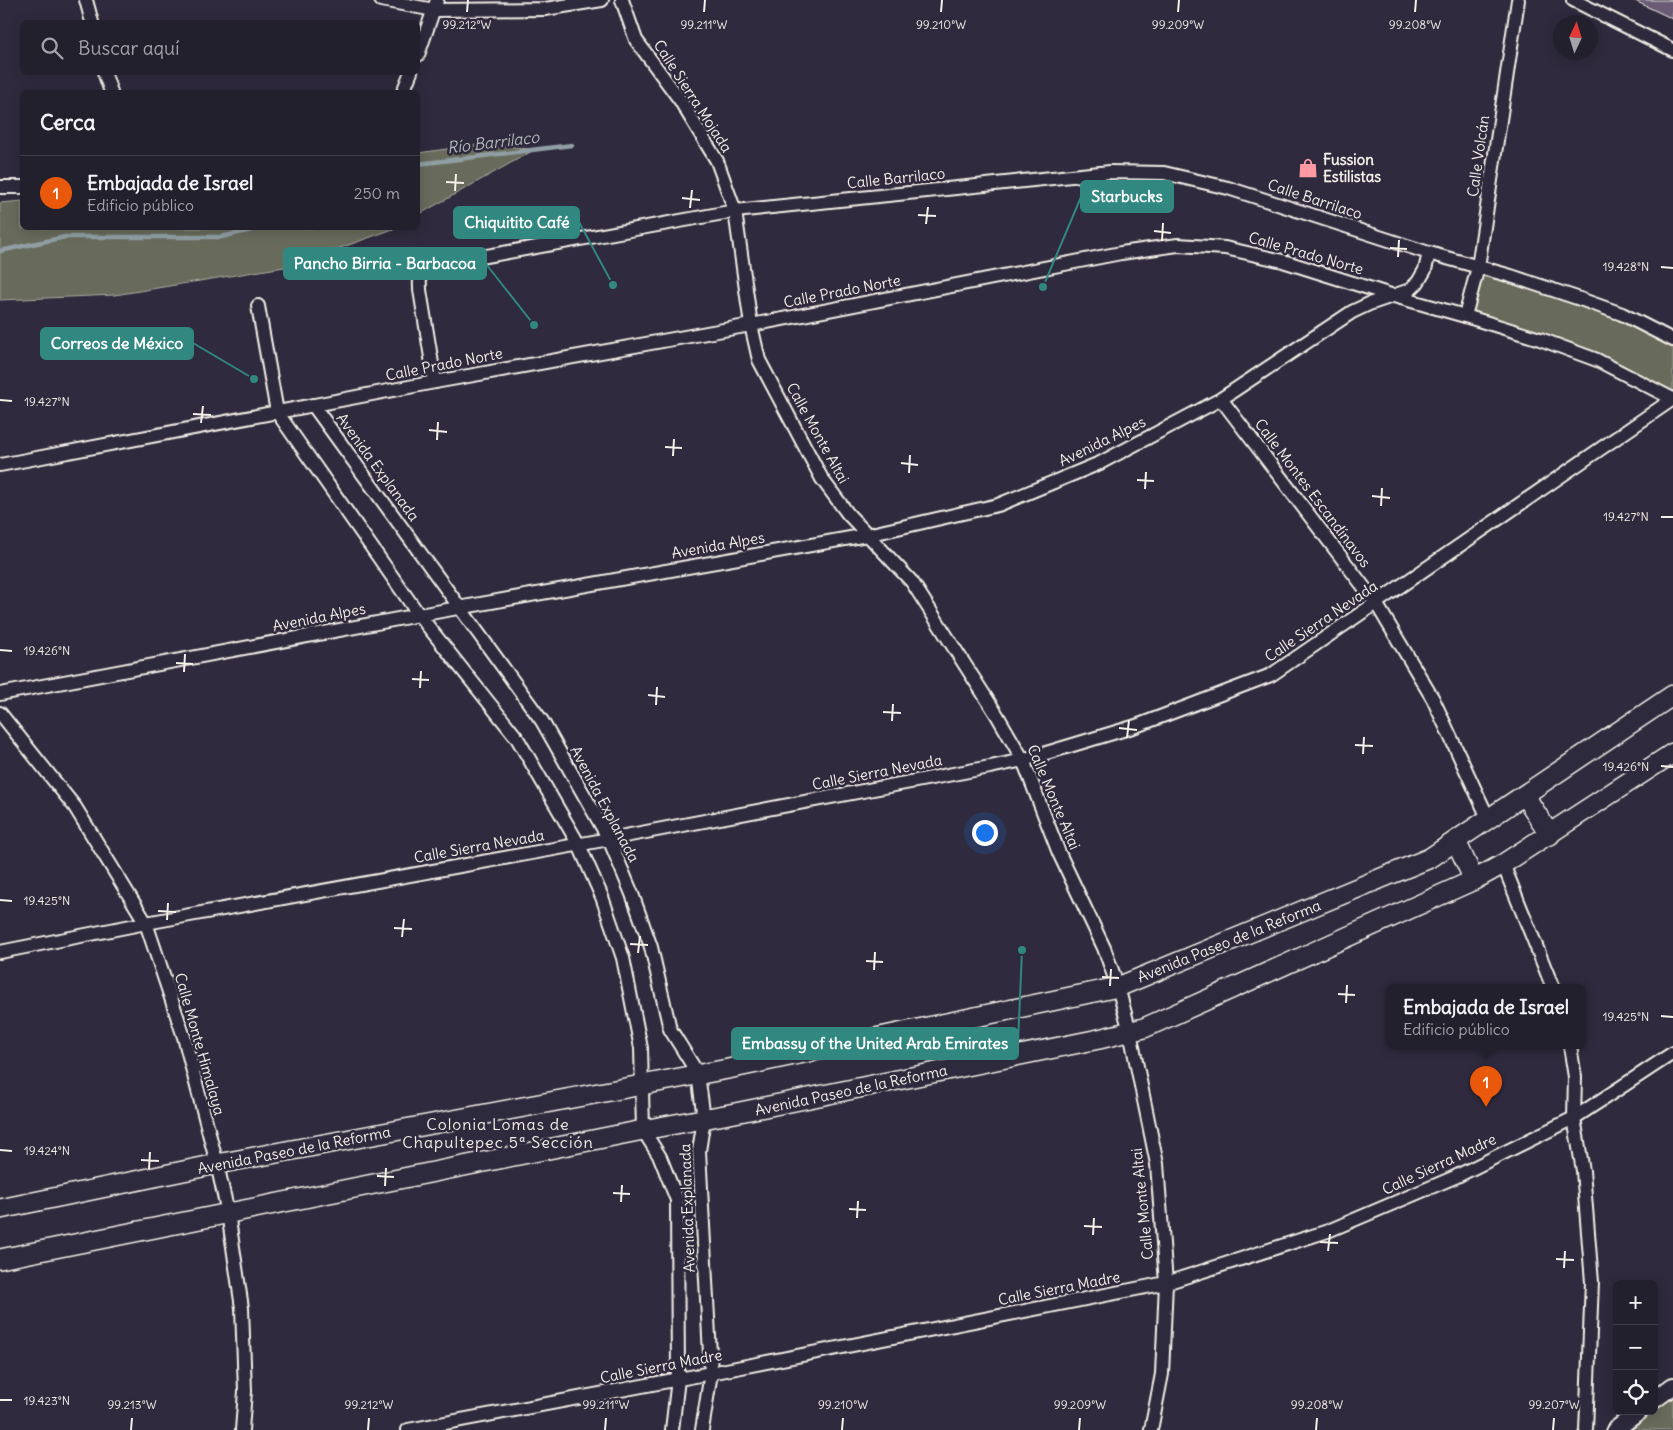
<!DOCTYPE html>
<html lang="es">
<head>
<meta charset="utf-8">
<style>
  :root { --surface:#23202e; --page:#2f2d3a; --text:#f1f3f6; --muted:#a3a3aa; --line:#403e4a; --accent:#ea580c }
  body { margin:0; font-family:Delius,sans-serif; background:var(--page); color:var(--text) }
  .controls { position:absolute; right:15px; bottom:15px; display:grid; overflow:hidden; border-radius:8px; box-shadow:0 2px 12px #0003 }
  .controls button { width:45px; height:45px; display:grid; place-items:center; padding:0; border:0; border-bottom:1px solid var(--line); background:var(--surface); color:var(--text); font:25px sans-serif }
  .compass { position:absolute; left:1553px; top:15px; width:45px; height:45px; border-radius:50%; background:var(--surface); box-shadow:0 2px 12px #0003; rotate:4deg }
  .you { position:absolute; left:984px; top:832px; width:18px; height:18px; margin:-12px; border:4px solid #fff; border-radius:50%; background:#1a73e8; box-shadow:0 0 0 8px #1a73e833 }
  .badge { display:grid; place-items:center; width:32px; height:32px; border-radius:50%; background:var(--accent); color:#fff; font-size:16px; font-weight:700 }
  .pin { position:absolute; translate:-50% -41px; filter:drop-shadow(0 1px 2px #0008) }
  .pin::after { content:''; position:absolute; top:26px; width:18px; height:15px; background:inherit; clip-path:polygon(0 0,100% 0,50% 100%) }
  .popup { position:absolute; left:1386px; top:984px; width:200px; height:65px; box-sizing:border-box; display:grid; place-content:center; border-radius:8px; background:var(--surface); filter:drop-shadow(0 1px 4px #0005); font-size:16px; white-space:nowrap; color:var(--muted) }
  .popup b { font-size:19px; color:var(--text) }
  .popup::after { content:''; position:absolute; left:50%; top:100%; margin-left:-10px; border:10px solid transparent; border-top-color:var(--surface) }
  .list { margin:0; padding:0; list-style:none }
  h2 { display:flex; justify-content:space-between; align-items:center; height:65px; margin:0; padding:0 20px; font-size:21px }
  h2 small { font-size:16px; font-weight:400; color:var(--muted) }
  .list li { display:grid; grid-template-columns:32px 1fr auto; gap:15px; align-items:center; box-sizing:border-box; height:75px; padding:0 20px; border-top:1px solid var(--line) }
  .list b { display:block; font-size:19px; white-space:nowrap }
  .list p { margin:0; font-size:16px; white-space:nowrap; color:var(--muted) }
  .list em { font-size:16px; font-style:normal; color:var(--muted) }
  .icon { flex:none; width:28px; height:28px; fill:none; stroke:currentColor; stroke-width:2; stroke-linecap:round; stroke-linejoin:round }
  .map { position:relative; flex:none; width:1673px; height:1430px; overflow:hidden }
  .search { position:absolute; background:var(--surface); box-shadow:0 2px 12px #0003; left:20px; top:20px; width:400px; height:55px; display:flex; align-items:center; gap:12px; box-sizing:border-box; padding:0 18px; border-radius:8px; color:var(--muted); font-size:19px }
  .panel { position:absolute; background:var(--surface); box-shadow:0 2px 12px #0003; left:20px; top:90px; width:400px; height:140px; border-radius:8px }
  .map>svg:first-child { display:block }
  .green { fill:#686a5b; stroke:#aeaea2 }
  .lines { fill:none; stroke-linecap:round; stroke-linejoin:round }
  .stream { stroke:#909fa4; stroke-width:4.5 }
  .building { fill:#6a5b76; stroke:#f4f1e8 }
  .minor-casing { stroke:#f4f1e8; stroke-width:16 }
  .tertiary-casing { stroke:#f4f1e8; stroke-width:20 }
  .secondary-casing { stroke:#f4f1e8; stroke-width:22 }
  .minor { stroke:#2f2a3d; stroke-width:12 }
  .tertiary { stroke:#2f2a3d; stroke-width:16 }
  .secondary { stroke:#2f2a3d; stroke-width:19 }
  .ticks { fill:none; stroke:#f4f1e8; stroke-width:2 }
  .labels { text-anchor:middle; dominant-baseline:central; stroke-width:5; stroke-linejoin:round; paint-order:stroke }
  .street-label { font-size:15px; fill:#f4f1e8; stroke:#2f2a3d }
  .poi-label { font-size:15px; font-weight:bold; fill:#f4f1e8; stroke:#2f2a3d; text-anchor:start }
  .water-label { font-size:16px; font-style:italic; fill:#b2babb; stroke:#2f2a3d }
  .neighbourhood-label { font-size:16px; letter-spacing:1px; fill:#f4f1e8; stroke:#2f2a3d }
  .ticks-label { font-size:12px; text-anchor:middle; fill:#f4f1e8; stroke:#2f2a3d; stroke-width:5; stroke-linejoin:round; paint-order:stroke }
  .leader { fill:none; stroke:#318880; stroke-width:2 }
  .callout-dot { fill:#318880; stroke:#2f2a3d; stroke-width:2 }
  .callout { fill:#318880; stroke:#318880; stroke-width:2 }
  .callout-label { font-size:16px; text-anchor:middle; font-weight:bold; fill:#fff }
</style>
</head>
<body>
<div class="map">
<svg width="1673" height="1430" viewBox="0 0 1673 1430">
  <rect width="100%" height="100%" fill="#2f2a3d"/>
  <filter id="ink" filterUnits="userSpaceOnUse"><feTurbulence type="fractalNoise" baseFrequency=".02" numOctaves="2"/><feDisplacementMap in="SourceGraphic" scale="10" xChannelSelector="R" yChannelSelector="G"/><feConvolveMatrix kernelMatrix="1 2 1 2 8 2 1 2 1" color-interpolation-filters="sRGB"/></filter>
  <g filter="url(#ink)">
    <!-- green -->
    <g class="green">
      <polygon points="490,143 534,150 418,215 418,153"/>
      <polygon points="22,201 22,228 396,228 290,266 115,295 0,300 0,203"/>
      <polygon points="1478,267 1497,272 1673,340 1673,399 1597,360 1465,316"/>
      <polygon points="1673,1390 1673,1430 1624,1430 1647,1411 1654,1411 1654,1405"/>
    </g>
    <g class="lines">
      <!-- stream -->
      <g class="stream">
        <polyline points="418,164 572,145"/>
        <polyline points="0,251 65,237 221,237 260,228"/>
      </g>
    </g>
    <!-- building -->
    <polygon class="building" points="1633,0 1673,0 1673,19"/>
    <g class="lines">
      <defs>
        <g id="minor">
          <polyline points="86,0 92,22"/>
          <polyline points="381,0 434,10 545,9 602,0"/>
          <polyline points="622,0 636,40 680,100 717,161 735,211 751,325 759,360 822,479 848,514 912,582 997,715 1023,760 1059,853 1104,948 1118,987 1130,1032 1157,1164 1166,1283 1162,1374 1151,1430"/>
          <polyline points="1573,0 1673,50"/>
          <polyline points="418,55 437,0"/>
          <polyline points="104,72 111,92"/>
          <polyline points="403,92 411,72"/>
          <polyline points="0,187 22,187"/>
          <polyline points="258,306 277,412 419,615 517,738 579,845 602,897 623,958 641,1048 643,1130 660,1157 677,1200 678,1379 672,1430"/>
          <polyline points="1465,316 1478,267 1518,0"/>
          <path d="M435,382L420,290C420,281 418,273 426,267L735,211L1110,172L1164,173L1228,188L1429,253L1511,276L1580,299L1622,314L1673,340"/>
          <polyline points="1221,399 1376,603 1433,699 1489,820"/>
          <polyline points="313,405 542,721 609,839 632,894 651,947 670,1029 698,1074 704,1119 699,1151 711,1373 702,1430"/>
          <polyline points="0,465 435,382 751,325 1121,253 1178,245 1225,248 1283,261 1394,296 1465,316 1540,339 1597,360 1673,399"/>
          <polyline points="0,694 419,615 867,535 998,505 1100,463 1221,399 1352,312 1369,304 1410,290 1418,282 1425,270 1429,253"/>
          <polyline points="0,713 75,807 146,923 184,1037 217,1164 228,1213 242,1308 245,1391 242,1430"/>
          <polyline points="1503,864 1553,988"/>
          <polyline points="0,952 146,923 609,839 990,767 1023,760 1136,726 1271,675 1673,399"/>
          <polyline points="1570,1046 1575,1077 1574,1118 1583,1171 1592,1282 1586,1430"/>
          <polyline points="408,1430 711,1373 1166,1283 1328,1231 1455,1177 1574,1118 1673,1053"/>
        </g>
        <g id="tertiary">
          <polyline points="1654,1400 1673,1386"/>
          <polyline points="1615,1430 1640,1411"/>
        </g>
        <g id="secondary">
          <polyline points="1525,796 1550,835"/>
          <polyline points="1456,841 1474,880"/>
          <polyline points="0,1209 217,1164 728,1069 1118,987 1430,858 1673,695"/>
          <polyline points="0,1259 643,1130 735,1113 1099,1039 1144,1028 1474,880 1503,864 1673,753"/>
        </g>
      </defs>
      <!-- minor casing -->
      <use href="#minor" class="minor-casing"/>
      <!-- tertiary casing -->
      <use href="#tertiary" class="tertiary-casing"/>
      <!-- secondary casing -->
      <use href="#secondary" class="secondary-casing"/>
      <!-- minor -->
      <use href="#minor" class="minor"/>
      <!-- tertiary -->
      <use href="#tertiary" class="tertiary"/>
      <!-- secondary -->
      <use href="#secondary" class="secondary"/>
    </g>
  </g>
  <!-- ticks -->
  <path class="ticks" d="M467,12L468,0M704,12L705,0M941,12L942,0M1178,12L1179,0M1415,12L1416,0M446,182L464,183M455,191L456,174M682,198L700,200M690,208L692,190M918,215L936,216M926,224L928,207M1154,231L1171,233M1162,241L1163,223M1390,248L1407,249M1398,257L1399,240M1661,267L1673,268M0,400L12,401M193,414L211,415M201,423L203,406M429,430L447,432M437,440L438,422M665,447L682,448M673,456L674,439M901,463L918,465M909,473L910,455M1137,480L1154,481M1145,489L1146,472M1372,496L1390,498M1381,506L1382,488M1661,517H1673M0,650L12,651M176,663L193,664M184,672L185,654M412,679L429,680M420,688L421,671M648,695L665,697M656,705L657,687M883,712L901,713M892,721L893,704M1119,728L1137,730M1127,738L1129,720M1355,745L1373,746M1363,754L1364,737M1661,766L1673,767M0,900L12,901M158,911L176,912M167,920L168,903M394,928L412,929M402,937L404,919M630,944L648,945M638,953L640,936M866,961L883,962M874,970L875,952M1102,977L1119,978M1110,986L1111,969M1338,994L1355,995M1346,1003L1347,985M1661,1016L1673,1017M0,1150L12,1151M141,1160L159,1161M149,1169L150,1152M377,1176L394,1177M385,1186L386,1168M613,1193L630,1194M621,1202L622,1185M849,1209L866,1210M857,1218L858,1201M1084,1226L1102,1227M1093,1235L1094,1218M1320,1242L1338,1243M1328,1251L1330,1234M1556,1259L1574,1260M1564,1268L1565,1251M0,1400H12M131,1430L132,1418M368,1430L369,1418M605,1430L606,1418M842,1430L843,1418M1079,1430L1080,1418M1316,1430L1317,1418M1553,1430L1554,1418"/>
  <!-- icons -->
  <defs>
    <symbol id="shop-bare" viewBox="-9 -9 18 18"><path d="M-5-2.5h2.3a2.7 3.5 0 0 1 5.4 0H5L5.5 6h-11ZM-1.5-2.5h3a1.5 2.3 0 0 0-3 0Z" fill="#ff9aa2" stroke="#2f2a3d" stroke-width="2.5" paint-order="stroke"/></symbol>
  </defs>
  <g fill-rule="evenodd">
    <use href="#shop-bare" x="1294" y="154" width="28" height="28"/>
  </g>
  <g class="labels">
    <!-- street labels -->
    <g class="street-label">
      <text transform="translate(693 96) rotate(57)">Calle Sierra Mojada</text>
      <text transform="translate(1478 156) rotate(-82)">Calle Volcán</text>
      <text transform="translate(896 178) rotate(-6)">Calle Barrilaco</text>
      <text transform="translate(1315 199) rotate(18)">Calle Barrilaco</text>
      <text transform="translate(1306 253) rotate(16)">Calle Prado Norte</text>
      <text transform="translate(842 291) rotate(-11)">Calle Prado Norte</text>
      <text transform="translate(444 364) rotate(-11)">Calle Prado Norte</text>
      <text transform="translate(818 433) rotate(61)">Calle Monte Altai</text>
      <text transform="translate(1102 441) rotate(-26)">Avenida Alpes</text>
      <text transform="translate(378 467) rotate(54)">Avenida Explanada</text>
      <text transform="translate(1313 493) rotate(53)">Calle Montes Escandínavos</text>
      <text transform="translate(718 545) rotate(-10)">Avenida Alpes</text>
      <text transform="translate(319 617) rotate(-11)">Avenida Alpes</text>
      <text transform="translate(1321 621) rotate(-34)">Calle Sierra Nevada</text>
      <text transform="translate(877 772) rotate(-11)">Calle Sierra Nevada</text>
      <text transform="translate(1054 797) rotate(67)">Calle Monte Altai</text>
      <text transform="translate(605 804) rotate(62)">Avenida Explanada</text>
      <text transform="translate(479 846) rotate(-10)">Calle Sierra Nevada</text>
      <text transform="translate(1229 941) rotate(-22)">Avenida Paseo de la Reforma</text>
      <text transform="translate(200 1044) rotate(74)">Calle Monte Himalaya</text>
      <text transform="translate(851 1090) rotate(-12)">Avenida Paseo de la Reforma</text>
      <text transform="translate(294 1150) rotate(-11)">Avenida Paseo de la Reforma</text>
      <text transform="translate(1439 1164) rotate(-25)">Calle Sierra Madre</text>
      <text transform="translate(1142 1204) rotate(-96)">Calle Monte Altai</text>
      <text transform="translate(687 1208) rotate(-92)">Avenida Explanada</text>
      <text transform="translate(1059 1288) rotate(-11)">Calle Sierra Madre</text>
      <text transform="translate(661 1366) rotate(-11)">Calle Sierra Madre</text>
    </g>
    <!-- poi labels -->
    <g class="poi-label">
      <text x="1323" y="159">Fussion<tspan x="1323" dy="17">Estilistas</tspan></text>
    </g>
    <!-- water labels -->
    <g class="water-label">
      <text transform="translate(493 142) rotate(-7)">Río Barrilaco</text>
    </g>
    <!-- neighbourhood labels -->
    <g class="neighbourhood-label">
      <text x="498" y="1124">Colonia Lomas de<tspan x="498" dy="18">Chapultepec 5ª Sección</tspan></text>
    </g>
  </g>
  <g class="ticks-label">
    <text x="467" y="29">99.212°W</text>
    <text x="704" y="29">99.211°W</text>
    <text x="941" y="29">99.210°W</text>
    <text x="1178" y="29">99.209°W</text>
    <text x="1415" y="29">99.208°W</text>
    <text x="1626" y="271">19.428°N</text>
    <text x="47" y="406">19.427°N</text>
    <text x="1626" y="521">19.427°N</text>
    <text x="47" y="655">19.426°N</text>
    <text x="1626" y="771">19.426°N</text>
    <text x="47" y="905">19.425°N</text>
    <text x="1626" y="1021">19.425°N</text>
    <text x="47" y="1155">19.424°N</text>
    <text x="47" y="1405">19.423°N</text>
    <text x="132" y="1409">99.213°W</text>
    <text x="369" y="1409">99.212°W</text>
    <text x="606" y="1409">99.211°W</text>
    <text x="843" y="1409">99.210°W</text>
    <text x="1080" y="1409">99.209°W</text>
    <text x="1317" y="1409">99.208°W</text>
    <text x="1554" y="1409">99.207°W</text>
  </g>
  <!-- callouts -->
  <path class="leader" d="M1043 287L1081 197M613 285L579 222M534 325L486 264M254 379L193 343M1022 950L1018 1043"/>
  <g class="callout-dot">
    <circle cx="1043" cy="287" r="5"/>
    <circle cx="613" cy="285" r="5"/>
    <circle cx="534" cy="325" r="5"/>
    <circle cx="254" cy="379" r="5"/>
    <circle cx="1022" cy="950" r="5"/>
  </g>
  <g class="callout">
    <rect x="1081" y="181" width="92" height="31" rx="5"/>
    <rect x="454" y="207" width="125" height="31" rx="5"/>
    <rect x="284" y="248" width="202" height="31" rx="5"/>
    <rect x="41" y="328" width="152" height="31" rx="5"/>
    <rect x="732" y="1028" width="286" height="31" rx="5"/>
  </g>
  <g class="callout-label">
    <text x="1127" y="202">Starbucks</text>
    <text x="517" y="228">Chiquitito Café</text>
    <text x="385" y="269">Pancho Birria - Barbacoa</text>
    <text x="117" y="349">Correos de México</text>
    <text x="875" y="1049">Embassy of the United Arab Emirates</text>
  </g>
</svg>
<div class="controls">
<button>+</button>
<button>−</button>
<button><svg class="icon" aria-label="locate" viewBox="0 0 24 24"><circle cx="12" cy="12" r="6"/><path d="M12 2v4M12 18v4M2 12h4M18 12h4"/></svg></button>
</div>
<svg class="compass" viewBox="-18 -18 36 36"><path d="M0-13l5 13h-10z" fill="#e53935"/><path d="M0 13l5-13h-10z" fill="#a3a3aa"/></svg>
<div class="you"></div>
<div class="pin badge" style="left:1486px;top:1107px">1</div>
<div class="popup"><b>Embajada de Israel</b>Edificio público</div>
<div class="search"><svg class="icon" aria-label="search" viewBox="0 0 24 24"><circle cx="10" cy="10" r="6"/><path d="M15 15l6 6"/></svg>Buscar aquí</div>
<section class="panel">
<h2>Cerca<small></small></h2>
<ul class="list">
<li><span class="badge">1</span><div><b>Embajada de Israel</b><p>Edificio público</p></div><em>250 m</em></li>
</ul>
</section>
</div>
</body>
</html>
